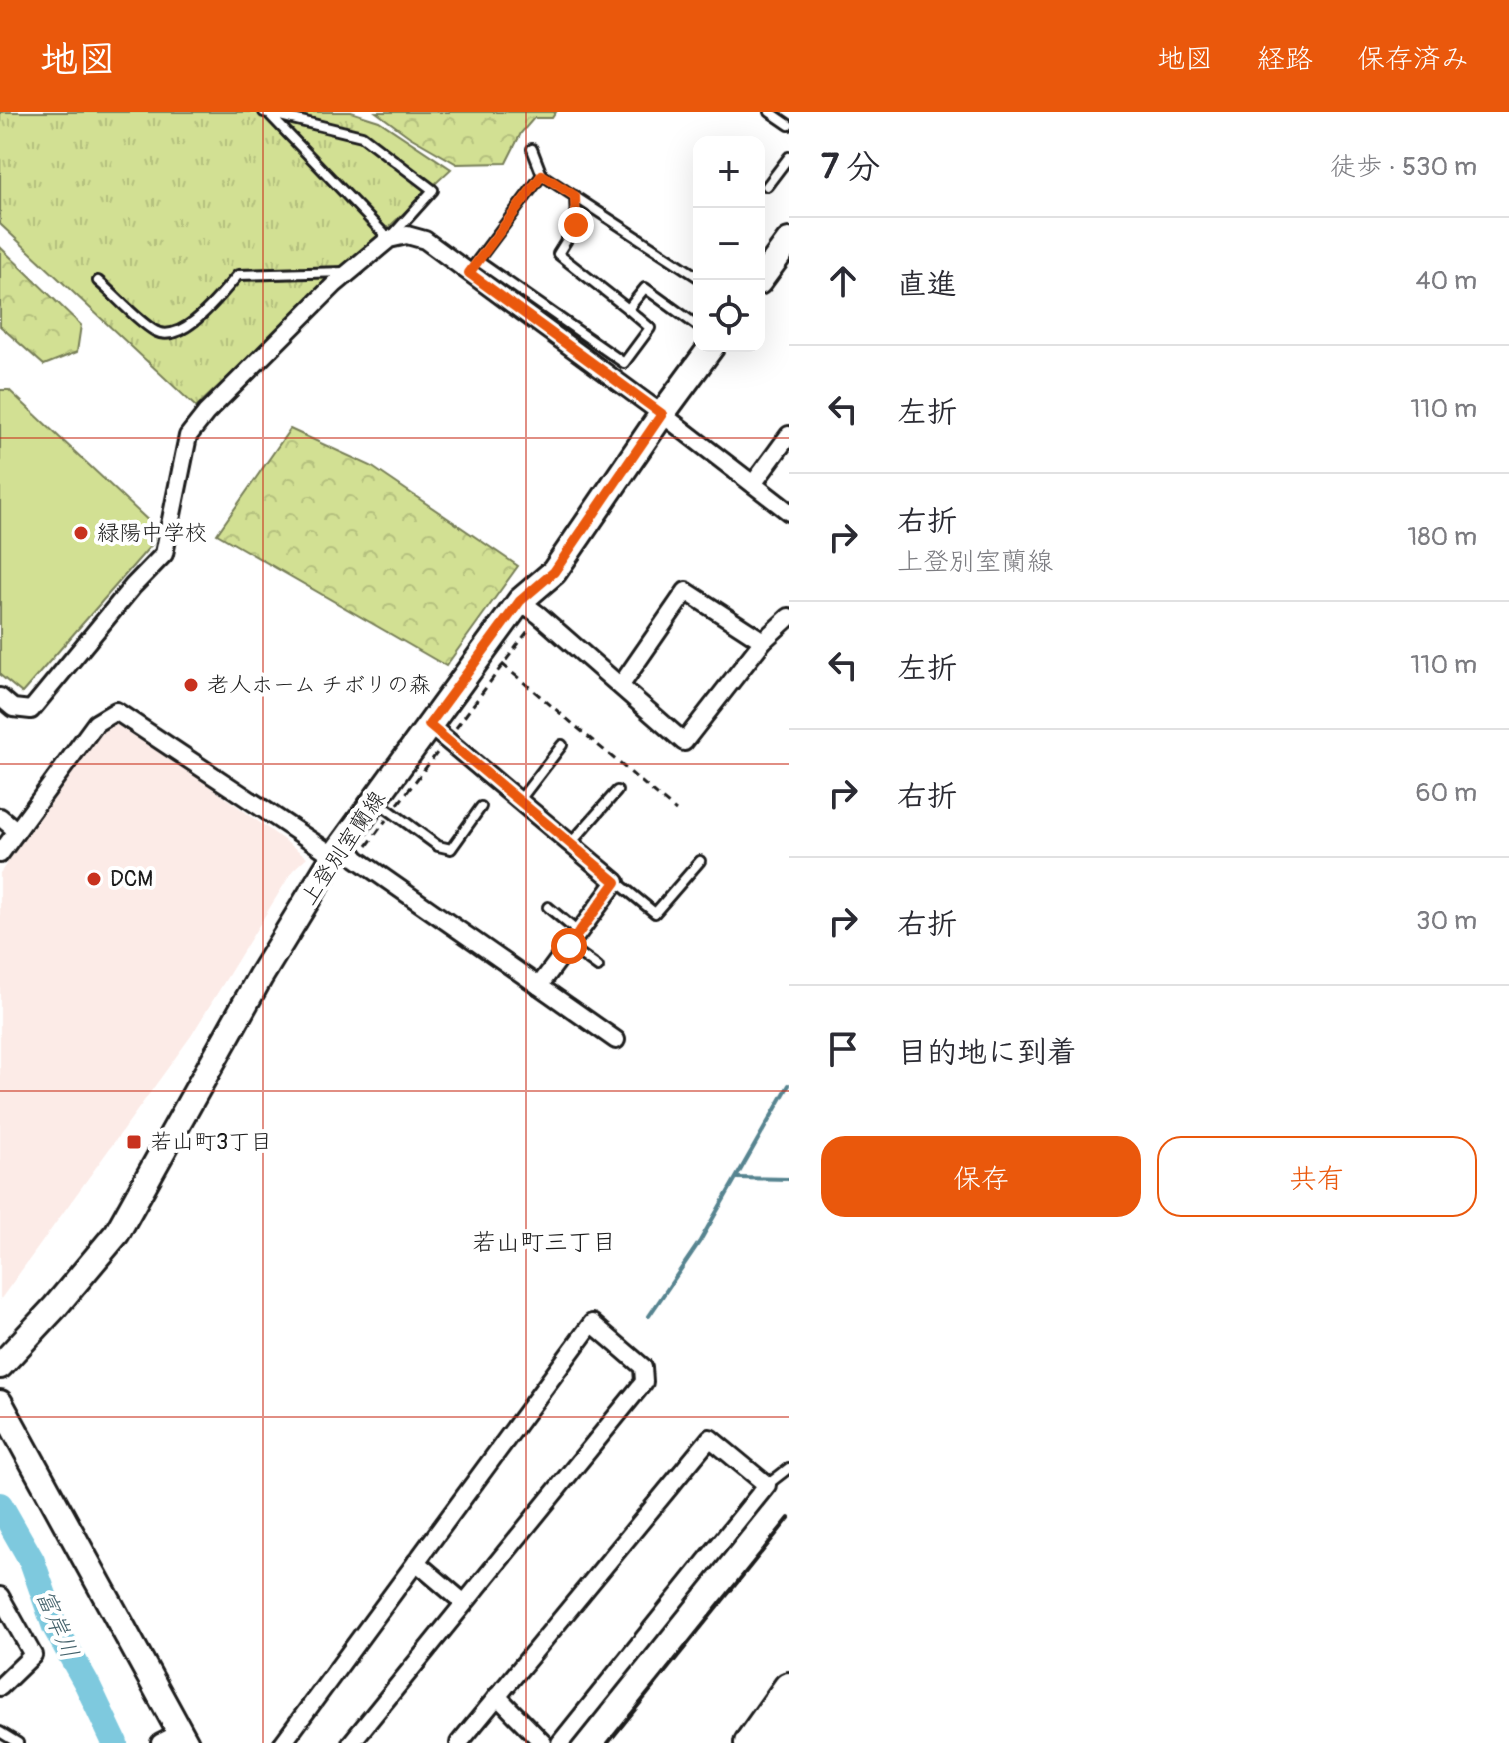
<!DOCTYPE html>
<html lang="ja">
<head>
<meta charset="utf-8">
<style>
  :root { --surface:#fff; --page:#f7f7f7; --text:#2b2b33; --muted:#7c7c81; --line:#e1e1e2; --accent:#ea580c }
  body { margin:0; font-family:Pangolin,"Klee One",sans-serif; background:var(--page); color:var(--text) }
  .controls { position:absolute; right:24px; top:24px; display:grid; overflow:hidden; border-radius:16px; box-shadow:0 8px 32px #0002 }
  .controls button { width:72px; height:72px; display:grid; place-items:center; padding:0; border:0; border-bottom:2px solid var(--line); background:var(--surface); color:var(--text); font:40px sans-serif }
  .stop { position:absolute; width:24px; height:24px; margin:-18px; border:6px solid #ea580c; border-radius:50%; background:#fff }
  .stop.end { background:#ea580c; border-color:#fff; box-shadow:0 2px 8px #0008 }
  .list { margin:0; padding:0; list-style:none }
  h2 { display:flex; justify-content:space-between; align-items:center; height:104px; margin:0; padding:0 32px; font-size:34px }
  h2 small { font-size:26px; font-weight:400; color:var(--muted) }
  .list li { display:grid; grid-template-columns:52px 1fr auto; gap:24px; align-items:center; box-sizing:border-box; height:128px; padding:0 32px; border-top:2px solid var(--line) }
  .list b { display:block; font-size:30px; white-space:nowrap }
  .list p { margin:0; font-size:26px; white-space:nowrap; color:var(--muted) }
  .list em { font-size:26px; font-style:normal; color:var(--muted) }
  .actions { display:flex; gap:16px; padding:24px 32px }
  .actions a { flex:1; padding:18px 0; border:2px solid var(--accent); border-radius:24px; text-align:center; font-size:28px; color:var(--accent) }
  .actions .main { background:var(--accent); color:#fff }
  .icon { flex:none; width:44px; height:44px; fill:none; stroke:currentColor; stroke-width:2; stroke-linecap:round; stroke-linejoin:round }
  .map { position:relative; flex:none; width:789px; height:1631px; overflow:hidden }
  header { display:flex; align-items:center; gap:48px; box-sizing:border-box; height:112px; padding:0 40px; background:var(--accent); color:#fff }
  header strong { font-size:38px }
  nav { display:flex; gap:44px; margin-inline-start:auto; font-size:28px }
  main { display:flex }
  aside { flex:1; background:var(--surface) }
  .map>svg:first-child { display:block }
  .built { fill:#fcebe7 }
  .grass { fill:url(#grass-tufts); stroke:#777e58; stroke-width:2 }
  .forest { fill:url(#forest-crowns); stroke:#777e58; stroke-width:2 }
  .garden { fill:#d2e093; stroke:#777e58; stroke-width:2 }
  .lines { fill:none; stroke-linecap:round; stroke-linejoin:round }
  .stream { stroke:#578490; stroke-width:4 }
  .river { stroke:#7ec9de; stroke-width:26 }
  .lane-casing { stroke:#1c1c1c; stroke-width:14 }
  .street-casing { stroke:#1c1c1c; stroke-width:22 }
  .secondary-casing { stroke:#1c1c1c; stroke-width:30 }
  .highway-casing { stroke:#1c1c1c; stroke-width:36 }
  .path { stroke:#1c1c1c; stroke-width:3; stroke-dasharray:8 6; stroke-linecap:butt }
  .lane { stroke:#fff; stroke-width:8 }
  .street { stroke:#fff; stroke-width:16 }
  .secondary { stroke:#fff; stroke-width:24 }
  .highway { stroke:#fff; stroke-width:30 }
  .rail { stroke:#1c1c1c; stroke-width:4 }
  .route { stroke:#ea580c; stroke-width:10 }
  .grid { fill:none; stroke:#c8321e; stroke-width:2; stroke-opacity:0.55 }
  .poi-dot { fill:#c8321e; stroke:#fff; stroke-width:3 }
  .labels { text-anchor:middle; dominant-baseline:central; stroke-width:8; stroke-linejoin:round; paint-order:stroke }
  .poi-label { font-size:22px; fill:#1c1c1c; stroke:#fff; text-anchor:start }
  .street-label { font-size:22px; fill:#1c1c1c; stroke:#fff }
  .neighbourhood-label { font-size:24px; fill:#1c1c1c; stroke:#fff }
  .water-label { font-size:24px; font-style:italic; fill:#43616a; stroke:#fff }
</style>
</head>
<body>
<header>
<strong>地図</strong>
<nav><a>地図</a><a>経路</a><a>保存済み</a></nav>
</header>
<main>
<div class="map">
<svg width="789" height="1631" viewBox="0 0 789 1631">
  <defs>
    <pattern id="grass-tufts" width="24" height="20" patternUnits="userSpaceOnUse" patternTransform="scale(2)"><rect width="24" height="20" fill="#d2e093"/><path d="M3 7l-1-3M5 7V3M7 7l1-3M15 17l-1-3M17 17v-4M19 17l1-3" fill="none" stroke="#b4c07e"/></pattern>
    <pattern id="forest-crowns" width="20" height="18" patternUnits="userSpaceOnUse" patternTransform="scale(2)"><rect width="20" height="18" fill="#d2e093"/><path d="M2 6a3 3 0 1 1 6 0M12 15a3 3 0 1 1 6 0" fill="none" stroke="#b4c07e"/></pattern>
  </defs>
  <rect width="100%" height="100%" fill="#fff"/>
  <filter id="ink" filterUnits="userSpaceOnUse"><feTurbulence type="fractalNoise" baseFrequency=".0125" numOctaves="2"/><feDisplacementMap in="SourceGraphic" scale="16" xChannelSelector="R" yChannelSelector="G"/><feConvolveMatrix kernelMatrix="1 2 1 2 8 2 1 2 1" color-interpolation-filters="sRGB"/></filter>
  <g filter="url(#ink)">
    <!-- built -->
    <polygon class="built" points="111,611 123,611 307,745 293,758 191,924 0,1188 0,761 102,615"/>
    <!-- grass -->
    <polygon class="grass" points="0,0 351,0 379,9 451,57 196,295 0,112"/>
    <!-- forest -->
    <g class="forest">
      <polygon points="376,0 556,0 552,6 534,6 521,21 506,51 457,52 410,25"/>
      <polygon points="0,135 81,213 77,240 44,253 0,214"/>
      <polygon points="290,317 371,354 518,454 446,554 217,422"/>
    </g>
    <!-- garden -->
    <polygon class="garden" points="0,278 9,278 155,415 153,431 22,581 0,563"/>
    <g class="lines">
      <!-- stream -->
      <g class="stream">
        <polyline points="737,1066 789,1067"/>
        <polyline points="649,1204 700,1129 789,973"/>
      </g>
      <!-- river -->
      <polyline class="river" points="0,1393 32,1449 55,1515 87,1572 115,1631"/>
      <defs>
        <g id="lane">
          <polyline points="264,0 362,24 433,78 389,127 270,3"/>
          <polyline points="770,0 789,13"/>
          <polyline points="542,63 698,165"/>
          <polyline points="767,74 789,45"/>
          <polyline points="575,84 576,113 558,142 628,197 645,176 699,215"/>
          <polyline points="478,149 624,251 650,216 628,197"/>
          <polyline points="475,152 542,63 532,37"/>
          <path d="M98,169C115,183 136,208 155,219C183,234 221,182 238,163L345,160"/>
          <polyline points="519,689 562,633"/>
          <polyline points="378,690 438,734 451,737 481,695"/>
          <polyline points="571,731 617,679"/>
          <polyline points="617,770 655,801 700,749"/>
          <polyline points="548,795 578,820"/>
          <polyline points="569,834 598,855"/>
          <polyline points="767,1373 789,1356"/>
          <polyline points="0,1620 18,1631"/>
        </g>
        <g id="street">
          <polyline points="753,372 789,323"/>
          <polyline points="520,489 539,503 684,630 763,529 789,505"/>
          <polyline points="621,573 686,479 763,529"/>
          <polyline points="0,585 13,596 31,598 133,474 164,442 188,324 206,301 335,172 389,127 407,123 425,128 662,302 789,400"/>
          <polyline points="0,705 16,718"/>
          <polyline points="344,730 357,747 539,874 616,770 429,613"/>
          <polyline points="0,742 96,611 116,599 334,744"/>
          <polyline points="539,874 616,928"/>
          <polyline points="416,1450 463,1490"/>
          <polyline points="0,1484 33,1543 0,1575"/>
          <polyline points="497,1584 543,1631"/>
          <polyline points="160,1631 180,1621"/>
          <polyline points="283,1631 592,1211 643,1255 644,1270 351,1631"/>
          <polyline points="459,1631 710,1326 767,1373 560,1631"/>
        </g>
        <g id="secondary">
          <polyline points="759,170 789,129"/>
          <polyline points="0,1254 55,1195 117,1121 260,865 334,744 520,489 554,460 662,302 712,234"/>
          <polyline points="0,1291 186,1631"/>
        </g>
        <g id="highway">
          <polyline points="750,1631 789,1576"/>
          <polyline points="776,1631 789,1612"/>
        </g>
      </defs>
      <!-- lane casing -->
      <use href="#lane" class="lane-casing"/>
      <!-- street casing -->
      <use href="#street" class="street-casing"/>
      <!-- secondary casing -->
      <use href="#secondary" class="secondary-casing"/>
      <!-- highway casing -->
      <use href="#highway" class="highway-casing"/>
      <!-- path -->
      <g class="path">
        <polyline points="502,552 676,699"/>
        <polyline points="456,616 530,516"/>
        <polyline points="398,692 437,641"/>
        <polyline points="367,734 386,708"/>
      </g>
      <!-- lane -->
      <use href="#lane" class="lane"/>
      <!-- street -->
      <use href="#street" class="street"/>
      <!-- secondary -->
      <use href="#secondary" class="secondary"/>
      <!-- highway -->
      <use href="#highway" class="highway"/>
      <!-- rail -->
      <polyline class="rail" points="608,1631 789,1406"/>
    </g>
  </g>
  <g class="lines" filter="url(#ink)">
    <!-- route -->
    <polyline class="route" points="569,834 616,770 429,613 520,489 554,460 662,302 469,161 542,63 575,84 576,113"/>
  </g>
  <!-- grid -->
  <path class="grid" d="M263,0V1631M526,0V1631M0,326H789M0,652H789M0,979H789M0,1305H789"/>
  <!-- markers -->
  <g class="poi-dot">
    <circle cx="81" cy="421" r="8"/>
    <circle cx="191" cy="573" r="8"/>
    <circle cx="94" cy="767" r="8"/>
    <rect x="126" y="1022" width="16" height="16" rx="4"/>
  </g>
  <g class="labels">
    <!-- poi labels -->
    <g class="poi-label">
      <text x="97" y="421">緑陽中学校</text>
      <text x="207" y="573">老人ホーム チボリの森</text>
      <text x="110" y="767">DCM</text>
      <text x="150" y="1030">若山町3丁目</text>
    </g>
    <!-- street labels -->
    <g class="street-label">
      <text transform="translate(343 736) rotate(-56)">上登別室蘭線</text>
    </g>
    <!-- neighbourhood labels -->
    <g class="neighbourhood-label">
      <text x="544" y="1130">若山町三丁目</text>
    </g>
    <!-- water labels -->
    <g class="water-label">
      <text transform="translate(57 1512) rotate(67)">富岸川</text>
    </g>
  </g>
</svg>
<div class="controls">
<button>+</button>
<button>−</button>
<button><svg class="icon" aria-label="locate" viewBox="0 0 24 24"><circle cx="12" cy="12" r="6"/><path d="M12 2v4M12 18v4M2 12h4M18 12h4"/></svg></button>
</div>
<div class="stop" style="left:569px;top:834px"></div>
<div class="stop end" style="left:576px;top:113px"></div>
</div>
<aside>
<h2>7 分<small>徒歩 · 530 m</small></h2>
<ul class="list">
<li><svg class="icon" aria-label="ahead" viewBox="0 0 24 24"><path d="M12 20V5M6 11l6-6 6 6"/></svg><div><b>直進</b></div><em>40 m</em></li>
<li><svg class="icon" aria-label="left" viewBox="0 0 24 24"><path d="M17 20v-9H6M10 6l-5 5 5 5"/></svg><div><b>左折</b></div><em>110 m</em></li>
<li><svg class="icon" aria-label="right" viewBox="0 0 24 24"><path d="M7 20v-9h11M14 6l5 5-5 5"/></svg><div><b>右折</b><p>上登別室蘭線</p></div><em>180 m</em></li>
<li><svg class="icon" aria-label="left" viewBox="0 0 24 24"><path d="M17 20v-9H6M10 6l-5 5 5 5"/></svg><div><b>左折</b></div><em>110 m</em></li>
<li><svg class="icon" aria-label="right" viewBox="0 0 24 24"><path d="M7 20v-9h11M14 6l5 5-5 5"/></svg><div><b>右折</b></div><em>60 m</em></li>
<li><svg class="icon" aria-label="right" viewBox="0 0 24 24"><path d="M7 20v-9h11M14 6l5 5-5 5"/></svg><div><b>右折</b></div><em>30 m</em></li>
<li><svg class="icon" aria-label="arrive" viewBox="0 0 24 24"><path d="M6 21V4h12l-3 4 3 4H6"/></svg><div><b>目的地に到着</b></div></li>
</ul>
<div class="actions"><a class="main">保存</a><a>共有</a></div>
</aside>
</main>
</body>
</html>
